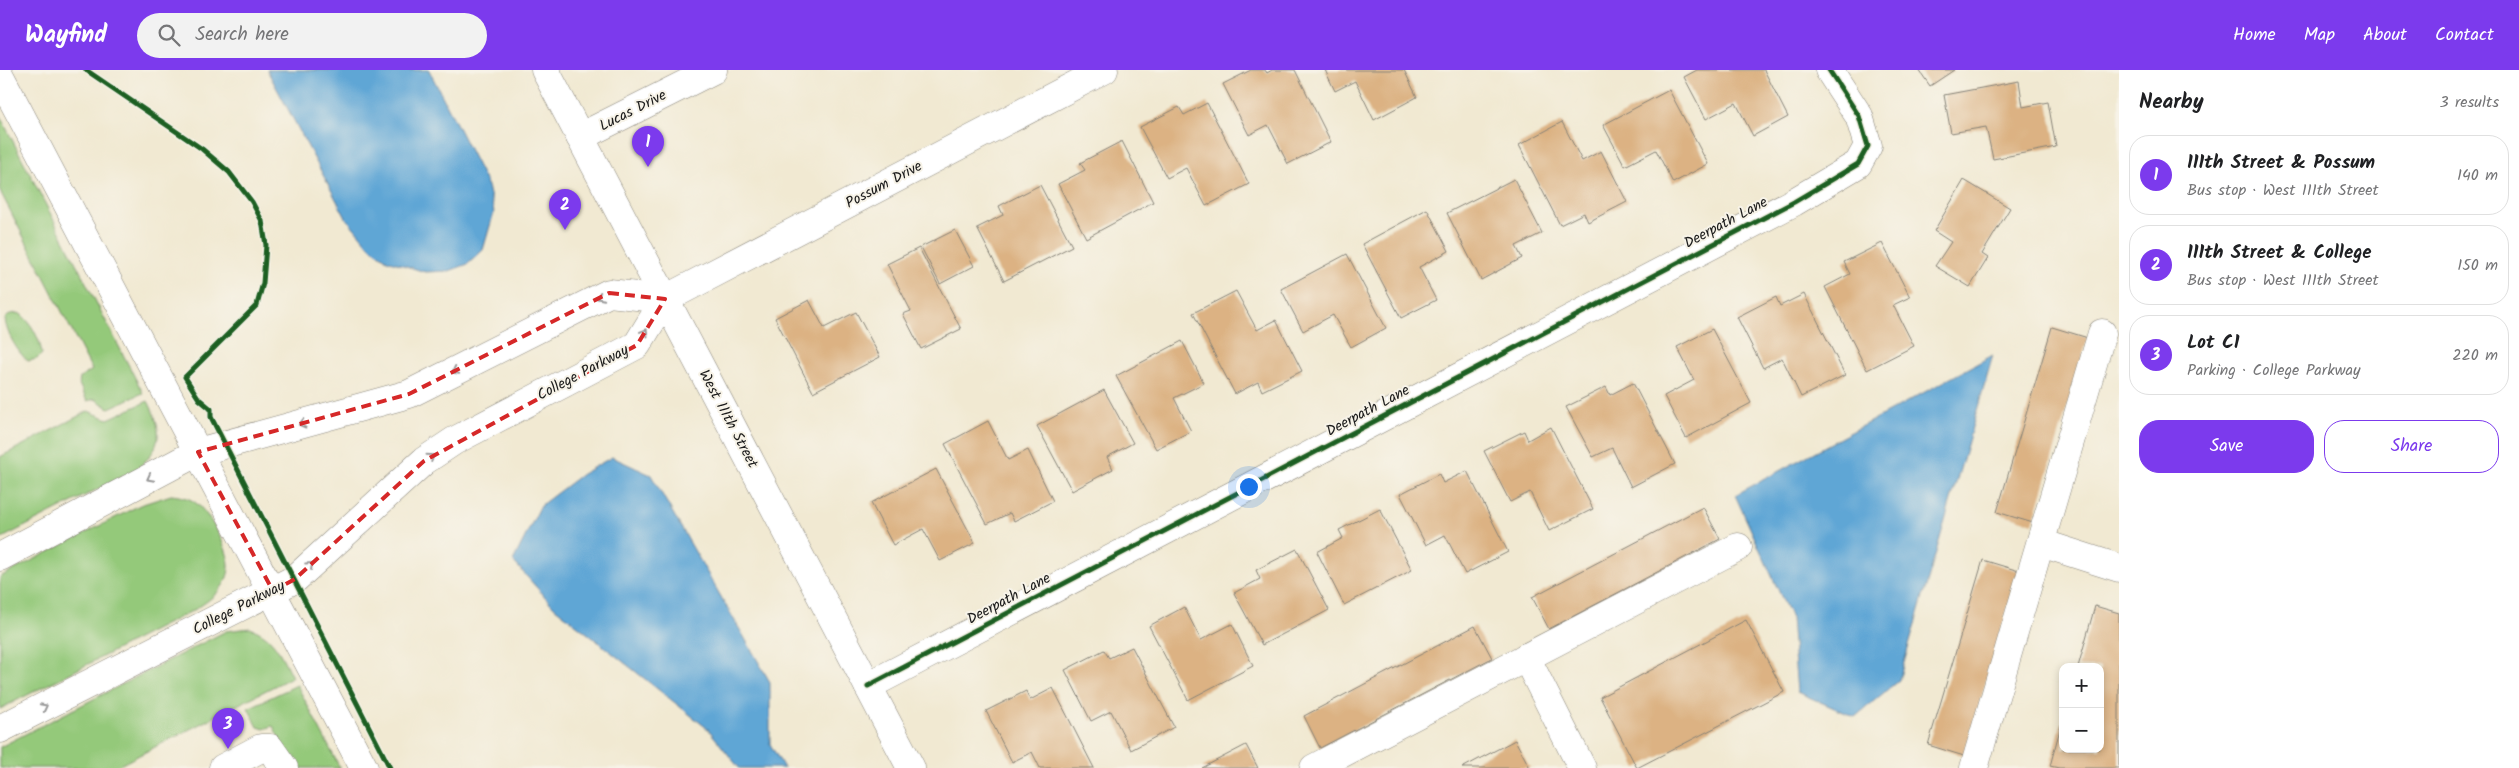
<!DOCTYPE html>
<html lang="en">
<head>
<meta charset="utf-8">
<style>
  :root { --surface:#fff; --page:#f2f2f2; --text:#202124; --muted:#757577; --line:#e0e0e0; --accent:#7c3aed }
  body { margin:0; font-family:Kalam,sans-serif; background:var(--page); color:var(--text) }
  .controls { position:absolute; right:15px; bottom:15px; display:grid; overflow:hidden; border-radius:10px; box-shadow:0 2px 8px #0003 }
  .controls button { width:45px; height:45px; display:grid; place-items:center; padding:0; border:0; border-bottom:1px solid var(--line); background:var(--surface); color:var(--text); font:25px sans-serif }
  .you { position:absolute; left:1248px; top:416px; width:18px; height:18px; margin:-12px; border:4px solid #fff; border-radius:50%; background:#1a73e8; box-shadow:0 0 0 8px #1a73e833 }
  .badge { display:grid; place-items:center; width:32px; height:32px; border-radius:50%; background:var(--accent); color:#fff; font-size:16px; font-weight:700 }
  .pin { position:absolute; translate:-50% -41px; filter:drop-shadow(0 1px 2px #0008) }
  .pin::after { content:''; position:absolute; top:26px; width:18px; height:15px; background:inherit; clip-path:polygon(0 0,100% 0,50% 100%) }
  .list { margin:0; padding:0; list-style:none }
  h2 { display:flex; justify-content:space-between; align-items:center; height:65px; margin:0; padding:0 20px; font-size:21px }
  h2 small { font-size:16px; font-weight:400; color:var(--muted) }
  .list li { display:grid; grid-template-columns:32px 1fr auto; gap:15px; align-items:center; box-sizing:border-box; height:80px; margin:0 10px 10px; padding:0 10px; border:1px solid var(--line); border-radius:20px }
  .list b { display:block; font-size:19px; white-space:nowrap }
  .list p { margin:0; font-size:16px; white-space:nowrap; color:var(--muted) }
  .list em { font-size:16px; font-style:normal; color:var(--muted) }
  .actions { display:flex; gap:10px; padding:15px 20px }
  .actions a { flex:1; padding:11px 0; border:1px solid var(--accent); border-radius:20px; text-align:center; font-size:18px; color:var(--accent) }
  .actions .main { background:var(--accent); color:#fff }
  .icon { flex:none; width:28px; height:28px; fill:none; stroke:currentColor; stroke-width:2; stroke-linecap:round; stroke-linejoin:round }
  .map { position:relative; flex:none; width:2119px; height:698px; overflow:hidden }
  header { display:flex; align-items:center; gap:30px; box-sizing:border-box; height:70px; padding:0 25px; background:var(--accent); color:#fff }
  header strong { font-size:24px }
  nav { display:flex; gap:28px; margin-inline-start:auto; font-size:18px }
  .search { width:350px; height:45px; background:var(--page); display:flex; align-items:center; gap:12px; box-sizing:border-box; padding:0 18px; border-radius:28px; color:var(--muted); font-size:19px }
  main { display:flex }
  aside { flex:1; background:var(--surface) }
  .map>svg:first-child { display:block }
  .green { fill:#94c97a; stroke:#58724b }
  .water { fill:#5ea6d5; stroke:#3d6178 }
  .building { fill:#dcb283 }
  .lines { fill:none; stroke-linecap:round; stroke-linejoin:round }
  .minor-casing { stroke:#868277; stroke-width:29 }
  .major-casing { stroke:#868277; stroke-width:29 }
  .minor { stroke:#fff; stroke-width:28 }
  .major { stroke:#fff; stroke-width:28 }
  .cycleway-casing { stroke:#f7f3e8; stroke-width:8 }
  .cycleway { stroke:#1b5e20; stroke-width:5 }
  .oneway { stroke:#999 }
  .marked { fill:none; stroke:#d62828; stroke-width:4; stroke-dasharray:10 6; stroke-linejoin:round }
  .labels { text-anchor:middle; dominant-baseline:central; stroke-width:4; stroke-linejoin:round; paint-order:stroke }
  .street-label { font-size:15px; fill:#1c1c1c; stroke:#f7f3e8 }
</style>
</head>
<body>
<header>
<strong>Wayfind</strong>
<div class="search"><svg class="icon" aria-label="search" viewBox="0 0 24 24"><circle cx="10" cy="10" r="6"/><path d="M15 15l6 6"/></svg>Search here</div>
<nav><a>Home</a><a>Map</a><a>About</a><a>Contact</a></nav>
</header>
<main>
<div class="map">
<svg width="2119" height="698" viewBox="0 0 2119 698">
  <rect width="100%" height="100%" fill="#f7f3e8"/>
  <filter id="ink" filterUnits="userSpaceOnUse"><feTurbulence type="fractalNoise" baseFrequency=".02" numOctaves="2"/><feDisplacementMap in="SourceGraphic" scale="10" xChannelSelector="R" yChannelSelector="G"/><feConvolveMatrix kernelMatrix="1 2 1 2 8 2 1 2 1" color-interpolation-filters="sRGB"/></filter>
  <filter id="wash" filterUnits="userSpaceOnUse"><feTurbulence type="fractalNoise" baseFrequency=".0096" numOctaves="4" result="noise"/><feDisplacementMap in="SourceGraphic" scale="20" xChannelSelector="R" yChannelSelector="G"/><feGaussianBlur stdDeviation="1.12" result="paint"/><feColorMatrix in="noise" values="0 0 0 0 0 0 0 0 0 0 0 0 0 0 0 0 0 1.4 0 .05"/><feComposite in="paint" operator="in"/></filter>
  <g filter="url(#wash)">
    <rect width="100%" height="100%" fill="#f1e9d2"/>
    <!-- green -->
    <g class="green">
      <polygon points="0,46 143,323 109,338 95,329 87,331 79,314 80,308 92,300 0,121"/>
      <path d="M19,243C31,251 40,269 42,284L37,289L28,291C18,283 6,263 5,249L10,244Z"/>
      <path d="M148,331C163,360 163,377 137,399L0,469V387L88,341L108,349Z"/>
      <path d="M171,425C180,426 188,427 196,433C209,443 230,480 229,497C228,518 210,530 194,540L0,639V507L140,435Z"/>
      <path d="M250,558C274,566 281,585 292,607L114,698H0V677L226,561Z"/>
      <polygon points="297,615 340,698 294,698 273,656 264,659 258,657 248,638"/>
    </g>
    <!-- water -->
    <g class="water">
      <polygon points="267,0 429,0 488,116 494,142 483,180 468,194 449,201 425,202 387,190 370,177 346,148"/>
      <polygon points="1993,285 1899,610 1855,647 1797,622 1791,548 1735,425"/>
      <polygon points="612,387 651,405 770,612 770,674 784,698 739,698 708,659 554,537 513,491 541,435 582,404"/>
    </g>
    <g id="blocks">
      <!-- building -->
      <g class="building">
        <polygon points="1251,0 1265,0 1267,3 1272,0 1295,0 1331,72 1288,94 1268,55 1249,65 1223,14"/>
        <polygon points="1325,0 1404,0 1417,27 1374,50 1355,11 1335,21"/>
        <polygon points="1697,0 1764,0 1788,47 1753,66 1736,33 1706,49 1684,7"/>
        <polygon points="1919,0 1954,0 1930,16"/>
        <polygon points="2019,11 2023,37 2048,32 2056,77 1993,89 1986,57 1951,63 1944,25"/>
        <polygon points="1669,20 1708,94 1673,113 1656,80 1625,96 1603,55"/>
        <polygon points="1207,33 1249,114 1206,136 1186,98 1167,108 1140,57 1179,37 1184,45"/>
        <polygon points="1562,52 1582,91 1601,81 1627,132 1588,152 1584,143 1560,155 1519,75"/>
        <polygon points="1122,71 1153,132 1086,168 1058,114 1085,100 1080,93"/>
        <polygon points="1514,109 1542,163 1516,176 1522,188 1481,210 1447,143"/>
        <polygon points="1964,110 2010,138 1982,184 1988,188 1970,217 1935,196 1951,172 1934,161"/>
        <polygon points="1040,115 1072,176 1004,211 977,158 1003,145 999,136"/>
        <polygon points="1427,139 1449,181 1419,197 1436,230 1401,248 1362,174"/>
        <polygon points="955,160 974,196 940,214 921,177"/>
        <polygon points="1882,173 1910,227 1893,235 1914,276 1867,300 1825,217 1850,204 1844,192"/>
        <polygon points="919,178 961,259 921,279 903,244 911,241 887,194"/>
        <polygon points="1347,184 1386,258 1351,277 1333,245 1303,261 1281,219"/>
        <polygon points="1236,221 1257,260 1276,250 1302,301 1262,321 1258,312 1235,324 1193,243"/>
        <polygon points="1804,224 1845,305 1801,327 1782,288 1763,298 1737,247 1776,227 1780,236"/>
        <polygon points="809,230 824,258 856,242 880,287 813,322 775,248"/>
        <polygon points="2052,257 2088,268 2033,453 1997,442"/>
        <polygon points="1712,259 1751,333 1686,368 1664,326 1694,310 1677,277"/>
        <polygon points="1182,271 1204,313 1174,328 1191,361 1156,379 1116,306"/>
        <polygon points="1633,313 1675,394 1631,417 1612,378 1593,387 1566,337 1606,317 1610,325"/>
        <polygon points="1104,320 1133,373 1107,387 1113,399 1072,421 1037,356"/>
        <polygon points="988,351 1008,390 1028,380 1053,431 1014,451 1010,443 987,454 945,374"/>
        <polygon points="1551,357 1593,439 1549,461 1530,422 1510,432 1484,381 1524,361 1528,370"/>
        <polygon points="936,399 975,473 940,491 923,459 893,475 871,433"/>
        <polygon points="1467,401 1508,482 1465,504 1445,465 1426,475 1400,424 1439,404 1443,413"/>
        <polygon points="1703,437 1720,469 1549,559 1532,527"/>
        <polygon points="1380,439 1412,500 1344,535 1317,482 1343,468 1339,460"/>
        <polygon points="1297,479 1329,540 1262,575 1234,523 1260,509 1256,500"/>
        <polygon points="1983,490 2019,501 1964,686 1928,675"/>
        <polygon points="2095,536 2119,543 2119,698 2059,698 2050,696 2062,652 2063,679 2100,679 2100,597 2078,597"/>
        <polygon points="1184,537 1201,570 1232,554 1253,596 1188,630 1149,556"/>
        <polygon points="1746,550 1784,622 1637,698 1600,627"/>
        <polygon points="1475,556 1492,588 1320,678 1304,646"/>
        <polygon points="1132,577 1174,657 1131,680 1111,641 1091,651 1065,600 1104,580 1109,588"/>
        <polygon points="1053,618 1094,698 1040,698 1032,682 1012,692 986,641 1026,621 1030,630"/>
        <polygon points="1515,670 1530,698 1462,698"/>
        <polygon points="1246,675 1258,698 1202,698"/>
      </g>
    </g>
  </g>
  <g filter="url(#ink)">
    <use href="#blocks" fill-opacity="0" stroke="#868277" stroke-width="1"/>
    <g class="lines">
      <defs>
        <g id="minor">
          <polyline points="0,6 364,698"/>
          <polyline points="580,67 713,0"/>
          <polyline points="665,229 1104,0"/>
          <polyline points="2041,473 2119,498"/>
          <polyline points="0,487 198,382 409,324 609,223 665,229"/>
          <polyline points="1526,587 1582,698"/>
          <polyline points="868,616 1794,132 1858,94 1868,76 1859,46 1829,0"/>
          <polyline points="0,659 295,509 424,391 454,371 637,275 665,229"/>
          <polyline points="223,698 261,678 270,678 284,698"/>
          <polyline points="1314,698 1738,477"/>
          <polyline points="1974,698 2102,263"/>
        </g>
        <polyline id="major" points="545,0 911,698"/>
      </defs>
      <!-- minor casing -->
      <use href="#minor" class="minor-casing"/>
      <!-- major casing -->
      <use href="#major" class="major-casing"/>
      <!-- minor -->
      <use href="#minor" class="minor"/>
      <!-- major -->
      <use href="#major" class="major"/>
      <defs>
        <g id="cycleway">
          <polyline points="86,0 202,79 229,102 252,132 262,151 266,175 263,213 257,235 185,307 199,329 211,339 211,347 390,698"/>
          <polyline points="868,616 1794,132 1858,94 1868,76 1859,46 1829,0"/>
        </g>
      </defs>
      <!-- cycleway casing -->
      <use href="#cycleway" class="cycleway-casing"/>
      <!-- cycleway -->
      <use href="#cycleway" class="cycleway"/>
    </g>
    <!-- one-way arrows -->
    <defs><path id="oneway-chevron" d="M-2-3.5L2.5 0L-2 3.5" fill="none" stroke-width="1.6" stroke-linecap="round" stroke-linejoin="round" transform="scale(1.25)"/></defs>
    <g class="oneway">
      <use href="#oneway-chevron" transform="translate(600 227) rotate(153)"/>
      <use href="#oneway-chevron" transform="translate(645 262) rotate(-59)"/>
      <use href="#oneway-chevron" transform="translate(455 301) rotate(153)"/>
      <use href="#oneway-chevron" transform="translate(302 354) rotate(165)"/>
      <use href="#oneway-chevron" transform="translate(431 387) rotate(-33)"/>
      <use href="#oneway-chevron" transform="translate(150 408) rotate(152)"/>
      <use href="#oneway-chevron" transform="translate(310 495) rotate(-42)"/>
      <use href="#oneway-chevron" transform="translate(44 637) rotate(-27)"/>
    </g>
  </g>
  <!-- marked area -->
  <path class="marked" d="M609,223L665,229L637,275L424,391L295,509L273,521L198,382L409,324Z"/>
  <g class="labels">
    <!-- street labels -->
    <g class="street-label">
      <text transform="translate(633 41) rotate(-27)">Lucas Drive</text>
      <text transform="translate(884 115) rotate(-28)">Possum Drive</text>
      <text transform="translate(1726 153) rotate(-28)">Deerpath Lane</text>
      <text transform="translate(583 303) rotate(-28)">College Parkway</text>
      <text transform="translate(1368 341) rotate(-28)">Deerpath Lane</text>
      <text transform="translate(728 349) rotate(62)">West 111th Street</text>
      <text transform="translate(1009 529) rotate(-28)">Deerpath Lane</text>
      <text transform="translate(239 538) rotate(-27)">College Parkway</text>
    </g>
  </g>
</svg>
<div class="controls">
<button>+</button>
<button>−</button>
</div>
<div class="you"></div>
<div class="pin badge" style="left:648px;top:97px">1</div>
<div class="pin badge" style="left:565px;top:160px">2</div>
<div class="pin badge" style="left:228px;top:679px">3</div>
</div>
<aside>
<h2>Nearby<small>3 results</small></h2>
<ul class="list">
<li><span class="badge">1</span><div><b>111th Street &amp; Possum</b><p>Bus stop · West 111th Street</p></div><em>140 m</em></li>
<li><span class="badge">2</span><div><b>111th Street &amp; College</b><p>Bus stop · West 111th Street</p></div><em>150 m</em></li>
<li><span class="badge">3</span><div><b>Lot C1</b><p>Parking · College Parkway</p></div><em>220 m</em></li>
</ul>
<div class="actions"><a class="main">Save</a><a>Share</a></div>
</aside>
</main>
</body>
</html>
